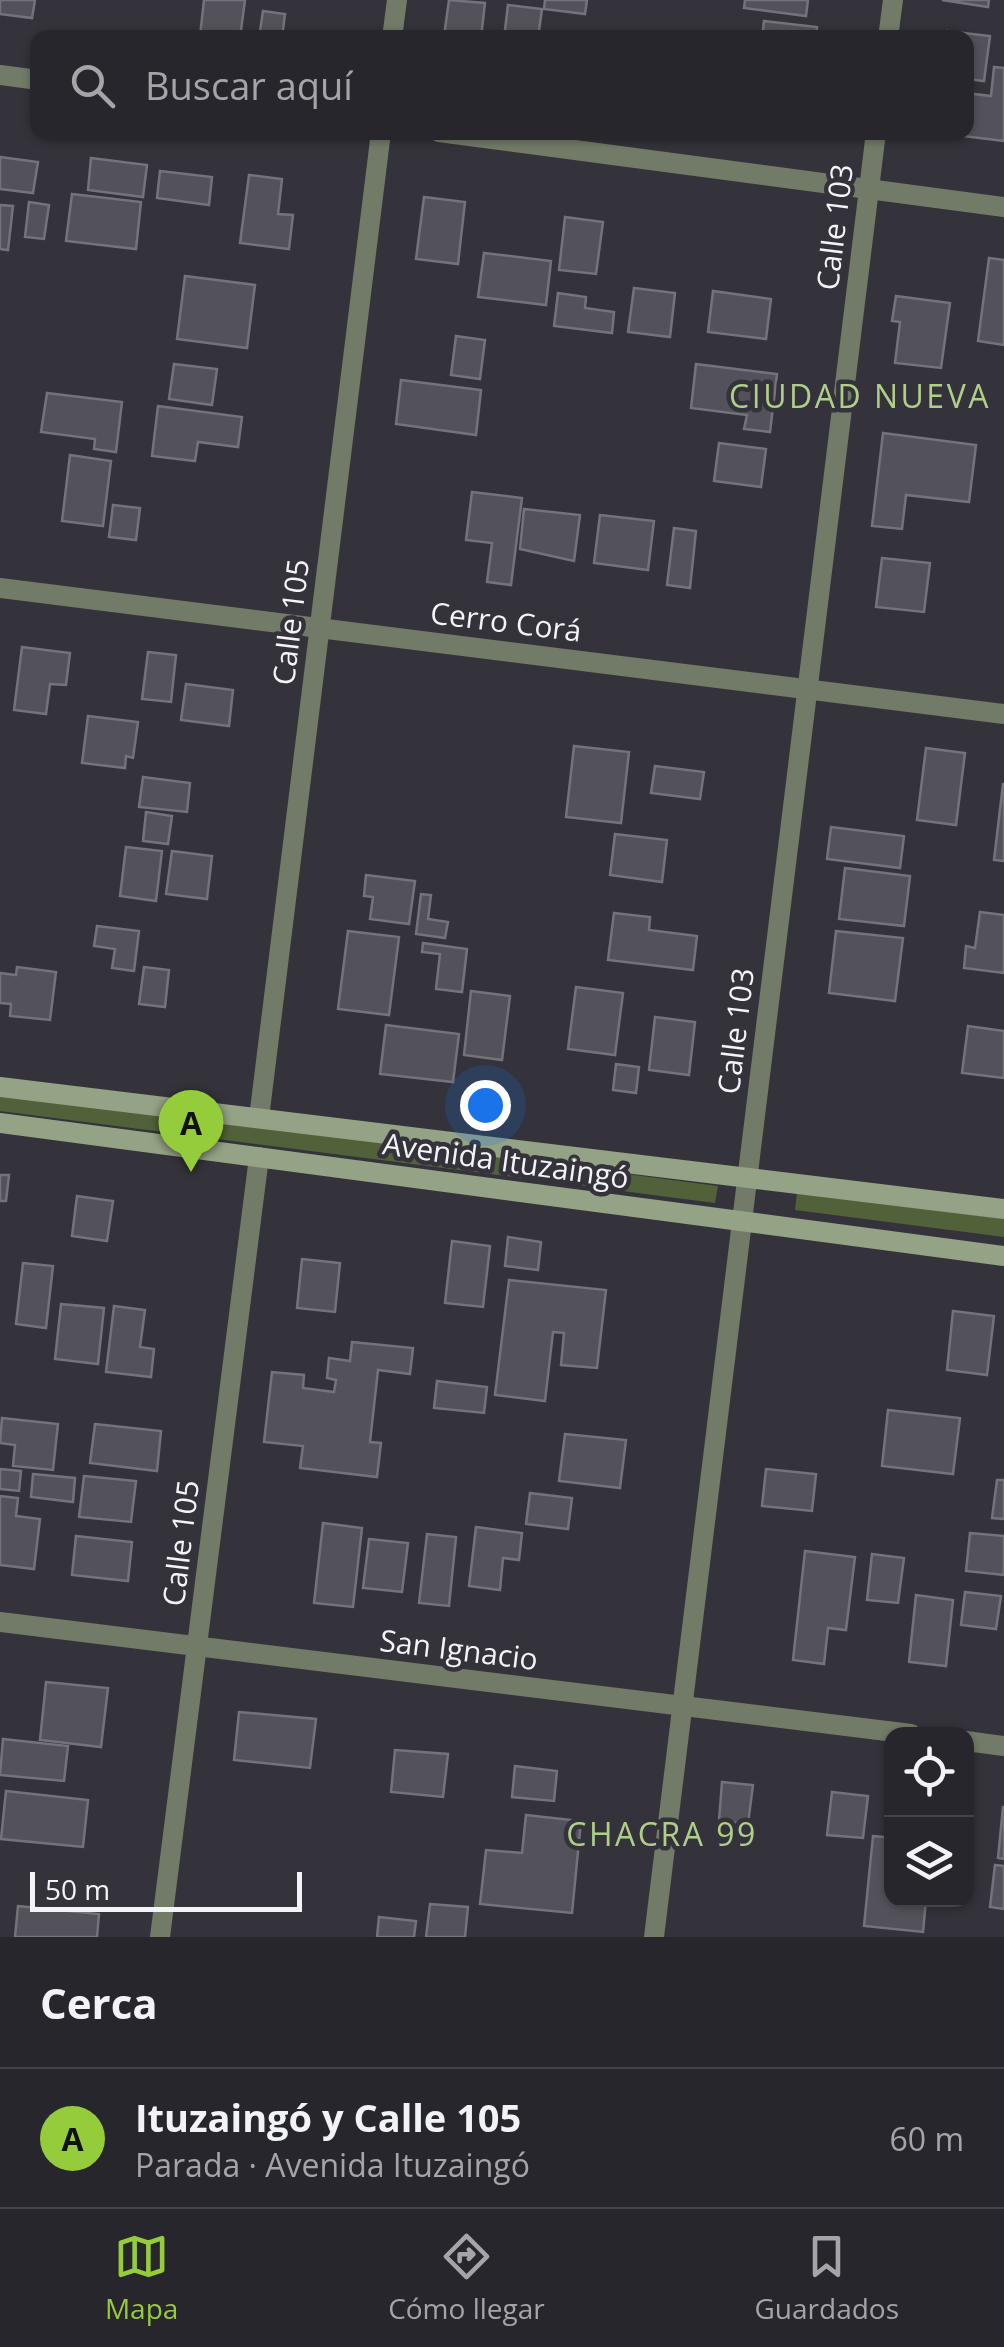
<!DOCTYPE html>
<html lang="es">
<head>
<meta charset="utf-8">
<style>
  :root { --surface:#27262c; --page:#333238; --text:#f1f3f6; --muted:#a4a5a9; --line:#434348; --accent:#95cc3b }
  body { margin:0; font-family:"Open Sans",sans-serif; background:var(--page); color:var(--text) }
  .controls { position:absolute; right:30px; bottom:30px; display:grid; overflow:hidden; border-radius:20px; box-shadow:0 2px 8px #0004 }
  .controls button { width:90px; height:90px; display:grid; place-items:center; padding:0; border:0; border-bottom:2px solid var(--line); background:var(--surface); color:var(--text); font:50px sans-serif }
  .scale { position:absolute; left:30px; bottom:25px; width:272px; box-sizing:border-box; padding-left:10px; border:5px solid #f4f3f8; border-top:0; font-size:28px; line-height:35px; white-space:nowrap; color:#f4f3f8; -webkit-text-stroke:8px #34323a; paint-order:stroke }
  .you { position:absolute; left:485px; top:1105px; width:35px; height:35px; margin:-25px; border:8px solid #fff; border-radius:50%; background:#1a73e8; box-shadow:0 0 0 15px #1a73e833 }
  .badge { display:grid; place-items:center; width:65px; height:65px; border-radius:50%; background:var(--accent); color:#111; font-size:32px; font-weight:700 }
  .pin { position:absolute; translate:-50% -82px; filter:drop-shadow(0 2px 5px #0008) }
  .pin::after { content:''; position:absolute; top:52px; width:35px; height:30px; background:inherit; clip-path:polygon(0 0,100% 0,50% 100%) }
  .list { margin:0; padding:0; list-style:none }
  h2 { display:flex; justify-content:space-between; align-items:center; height:130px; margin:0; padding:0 40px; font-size:42px }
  h2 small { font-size:32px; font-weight:400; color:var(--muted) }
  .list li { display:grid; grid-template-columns:65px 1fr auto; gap:30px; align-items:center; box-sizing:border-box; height:140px; padding:0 40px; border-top:2px solid var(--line) }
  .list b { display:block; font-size:38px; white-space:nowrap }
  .list p { margin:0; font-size:32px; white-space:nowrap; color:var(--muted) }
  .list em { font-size:32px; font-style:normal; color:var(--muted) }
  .icon { flex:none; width:55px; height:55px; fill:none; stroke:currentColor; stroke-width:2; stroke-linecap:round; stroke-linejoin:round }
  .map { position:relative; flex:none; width:1004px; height:1937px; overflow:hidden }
  .search { position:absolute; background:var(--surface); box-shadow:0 2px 8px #0004; left:30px; right:30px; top:30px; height:110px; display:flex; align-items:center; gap:25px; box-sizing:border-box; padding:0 35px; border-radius:20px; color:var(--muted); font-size:38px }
  .sheet { height:270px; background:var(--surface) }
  nav { display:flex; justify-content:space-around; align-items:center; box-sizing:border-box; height:140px; border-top:2px solid var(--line); background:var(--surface); font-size:28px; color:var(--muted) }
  nav a { display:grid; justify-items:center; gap:5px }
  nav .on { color:var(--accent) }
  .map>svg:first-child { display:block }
  .green { fill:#51623b }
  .building { fill:#53515a; stroke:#74727b; stroke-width:2.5 }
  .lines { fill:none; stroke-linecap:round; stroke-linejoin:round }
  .minor { stroke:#727a68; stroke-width:20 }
  .secondary { stroke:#94a285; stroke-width:20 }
  .labels { text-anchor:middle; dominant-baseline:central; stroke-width:9; stroke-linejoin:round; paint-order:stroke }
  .street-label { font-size:30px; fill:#f4f3f8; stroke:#34323a }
  .neighbourhood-label { font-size:32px; letter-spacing:2.5px; fill:#afcf89; stroke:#34323a }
</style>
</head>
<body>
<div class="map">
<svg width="1004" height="1937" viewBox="0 0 1004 1937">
  <rect width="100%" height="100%" fill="#34323a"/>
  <!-- green -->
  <g class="green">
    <polygon points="0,1092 718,1186 715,1203 0,1111"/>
    <polygon points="797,1192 1004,1219 1004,1237 795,1210"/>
  </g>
  <!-- building -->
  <g class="building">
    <polygon points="0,0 35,0 32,18 0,14"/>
    <polygon points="204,0 245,0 240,38 200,36"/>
    <polygon points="449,0 485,3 481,38 444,36"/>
    <polygon points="545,0 587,0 585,14 544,9"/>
    <polygon points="745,0 808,0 806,16 744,8"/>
    <polygon points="942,0 989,0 988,7"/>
    <polygon points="508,5 542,9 538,38 504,38"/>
    <polygon points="263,11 285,14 282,38 259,38"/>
    <polygon points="764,21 817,27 816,38 762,38"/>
    <polygon points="947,31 990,36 984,81 966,79 966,38 946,38"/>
    <polygon points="994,67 1004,68 1004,141 939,133 966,132 966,93 991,96"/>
    <polygon points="0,157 38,162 33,193 0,189"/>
    <polygon points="91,158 147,165 143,197 88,190"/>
    <polygon points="160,171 212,177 209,205 157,198"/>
    <polygon points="249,175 282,179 278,214 293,215 289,249 240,243"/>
    <polygon points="72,194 141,202 136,249 66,241"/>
    <polygon points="424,197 465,202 458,264 416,259"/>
    <polygon points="29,202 49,205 44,239 25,237"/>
    <polygon points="0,205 13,206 8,250 0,249"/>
    <polygon points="565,217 603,222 596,274 559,270"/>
    <polygon points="484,253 551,261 546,305 478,297"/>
    <polygon points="989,258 1004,260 1004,345 978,341"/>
    <polygon points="185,276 255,285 247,348 177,339"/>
    <polygon points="634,288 675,293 670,337 628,332"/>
    <polygon points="713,291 771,299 766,339 708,332"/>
    <polygon points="558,293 586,297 585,308 614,312 612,333 554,326"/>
    <polygon points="896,296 950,303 941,368 895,363 900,322 892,321"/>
    <polygon points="456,336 485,340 480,379 451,375"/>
    <polygon points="174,364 217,369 212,405 169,399"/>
    <polygon points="696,364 777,374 770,432 744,429 747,415 691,408"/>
    <polygon points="401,380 481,390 476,435 396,424"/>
    <polygon points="47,393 122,402 116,452 94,449 95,439 41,432"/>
    <polygon points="158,406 242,417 238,447 198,442 195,461 152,456"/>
    <polygon points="883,433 976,445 969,502 906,495 902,529 872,526"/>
    <polygon points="719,443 766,449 761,487 714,481"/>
    <polygon points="70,455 111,461 103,526 62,521"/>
    <polygon points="472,492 522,498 511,585 487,582 492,543 466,540"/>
    <polygon points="113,505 140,508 136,540 109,537"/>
    <polygon points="524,509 580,515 574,561 520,549"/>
    <polygon points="600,515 654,521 648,570 594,563"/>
    <polygon points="674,528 696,531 690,588 667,585"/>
    <polygon points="882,558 930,563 924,612 876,607"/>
    <polygon points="22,647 70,653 66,685 50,684 46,714 14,710"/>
    <polygon points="148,652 176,655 171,702 142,699"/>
    <polygon points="186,684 233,690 229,726 181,720"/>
    <polygon points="88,716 138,722 133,758 126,756 125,768 82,763"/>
    <polygon points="574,746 629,752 621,823 566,817"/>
    <polygon points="926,748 965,753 956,825 917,820"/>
    <polygon points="655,766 704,772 700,799 651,793"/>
    <polygon points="143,777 190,783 187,812 139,807"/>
    <polygon points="1003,784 1004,784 1004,861 994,860"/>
    <polygon points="146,812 172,816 168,844 143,841"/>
    <polygon points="831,827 904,836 900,868 827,859"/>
    <polygon points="615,834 667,840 662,882 610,875"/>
    <polygon points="126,847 162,851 156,901 120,896"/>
    <polygon points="172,851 212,856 207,899 166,894"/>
    <polygon points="845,868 910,876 904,926 839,919"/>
    <polygon points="366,875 415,881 409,924 370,919 373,897 364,896"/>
    <polygon points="421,894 431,895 428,919 448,922 445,938 416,934"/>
    <polygon points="980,912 1004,915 1004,973 964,968 966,946 975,948"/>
    <polygon points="614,913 650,917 649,930 697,936 693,970 608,960"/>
    <polygon points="97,926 139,931 134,971 112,968 115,949 94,946"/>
    <polygon points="348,931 399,937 389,1015 338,1009"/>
    <polygon points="836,931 903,938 895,1001 829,993"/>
    <polygon points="423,943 467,949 462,992 436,989 440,954 422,952"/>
    <polygon points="17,967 56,972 50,1020 10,1016 11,1004 0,1003 0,973 16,975"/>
    <polygon points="144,967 169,970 165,1007 139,1004"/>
    <polygon points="576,987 623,993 615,1055 568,1049"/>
    <polygon points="471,991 510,996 502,1060 464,1055"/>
    <polygon points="655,1017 695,1022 689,1075 649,1070"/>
    <polygon points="386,1025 459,1034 453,1082 380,1074"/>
    <polygon points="968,1026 1004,1031 1004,1078 962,1073"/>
    <polygon points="616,1064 639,1067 636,1093 613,1090"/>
    <polygon points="0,1175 9,1175 6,1201 0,1201"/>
    <polygon points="77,1196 113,1201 107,1241 72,1236"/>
    <polygon points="508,1237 541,1242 538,1270 505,1266"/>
    <polygon points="452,1241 490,1246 483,1307 445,1303"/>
    <polygon points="302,1259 340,1263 335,1312 297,1308"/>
    <polygon points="23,1263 53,1266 46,1328 16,1324"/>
    <polygon points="509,1280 606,1290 597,1368 561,1365 564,1333 553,1332 545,1401 495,1395"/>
    <polygon points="61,1304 104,1308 98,1364 55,1359"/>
    <polygon points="114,1306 145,1310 140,1347 154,1349 151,1377 106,1372"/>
    <polygon points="953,1311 994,1316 987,1375 947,1370"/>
    <polygon points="352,1342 413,1348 410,1374 378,1370 370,1442 381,1443 377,1477 300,1468 303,1446 264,1442 272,1372 304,1375 303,1388 334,1392 336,1380 327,1378 329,1358 350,1361"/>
    <polygon points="437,1381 487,1387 484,1413 434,1408"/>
    <polygon points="888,1410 960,1418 953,1474 882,1466"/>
    <polygon points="2,1418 58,1424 53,1470 13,1466 15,1445 0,1443"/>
    <polygon points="95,1424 161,1431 157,1471 90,1463"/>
    <polygon points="565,1434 626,1440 620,1488 559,1481"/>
    <polygon points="0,1469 21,1471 19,1491 0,1489"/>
    <polygon points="766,1469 816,1474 812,1511 762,1506"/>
    <polygon points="33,1474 75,1478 73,1502 31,1497"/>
    <polygon points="84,1476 136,1481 131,1522 79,1517"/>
    <polygon points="997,1480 1004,1480 1004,1519 992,1518"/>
    <polygon points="530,1493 572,1498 568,1529 526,1524"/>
    <polygon points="0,1496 18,1498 16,1516 40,1519 34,1569 0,1565"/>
    <polygon points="323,1523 362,1528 353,1607 314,1603"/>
    <polygon points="476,1527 522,1533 519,1560 503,1558 500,1590 469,1586"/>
    <polygon points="970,1533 1004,1536 1004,1575 966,1571"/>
    <polygon points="427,1534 456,1537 449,1606 419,1603"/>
    <polygon points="76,1536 132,1542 128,1581 72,1575"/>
    <polygon points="369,1539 408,1543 402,1592 363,1588"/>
    <polygon points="805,1551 855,1557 846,1630 828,1628 824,1664 793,1660"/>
    <polygon points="872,1554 904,1558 898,1603 867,1600"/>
    <polygon points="965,1592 1001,1596 996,1629 961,1625"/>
    <polygon points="916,1595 953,1600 946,1666 909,1662"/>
    <polygon points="46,1682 108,1688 101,1747 40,1740"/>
    <polygon points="239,1712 316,1719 310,1768 234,1760"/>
    <polygon points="3,1739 68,1746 64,1781 0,1775"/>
    <polygon points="395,1750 448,1754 443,1797 391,1792"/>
    <polygon points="515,1766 557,1771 554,1801 512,1797"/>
    <polygon points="722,1782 753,1785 748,1824 719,1821"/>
    <polygon points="6,1791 88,1800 83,1847 1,1839"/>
    <polygon points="832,1792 868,1796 863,1838 827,1835"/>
    <polygon points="1003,1807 1004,1807 1004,1859 998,1858"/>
    <polygon points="526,1815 581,1821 572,1913 480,1904 486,1850 522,1853"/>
    <polygon points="873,1836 892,1838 892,1900 926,1900 923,1932 864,1926"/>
    <polygon points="995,1865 1004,1866 1004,1909 990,1907"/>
    <polygon points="430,1904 468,1907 465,1937 426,1937"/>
    <polygon points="18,1906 99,1914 97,1937 15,1937"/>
    <polygon points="379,1917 416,1921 414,1937 377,1937"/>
  </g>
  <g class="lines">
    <!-- minor -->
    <g class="minor">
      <polyline points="392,38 397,0"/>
      <polyline points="888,38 893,0"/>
      <polyline points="0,75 38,80"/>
      <polyline points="439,132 1004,207"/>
      <polyline points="0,588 1004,714"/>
      <polyline points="259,1118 381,132"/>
      <polyline points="0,1622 911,1734"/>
      <polyline points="966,1741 1004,1746"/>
      <polyline points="160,1937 259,1157"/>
      <polyline points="654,1937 876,132"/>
    </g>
    <!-- secondary -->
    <g class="secondary">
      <polyline points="0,1087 1004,1209"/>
      <polyline points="0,1123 1004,1256"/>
    </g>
  </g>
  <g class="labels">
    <!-- street labels -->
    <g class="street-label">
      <text transform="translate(834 227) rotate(-83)">Calle 103</text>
      <text transform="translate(506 621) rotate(7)">Cerro Corá</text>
      <text transform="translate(290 622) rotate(-83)">Calle 105</text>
      <text transform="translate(735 1031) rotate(-83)">Calle 103</text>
      <text transform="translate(506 1160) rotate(8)">Avenida Ituzaingó</text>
      <text transform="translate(180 1543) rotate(-83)">Calle 105</text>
      <text transform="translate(459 1649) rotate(7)">San Ignacio</text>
    </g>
    <!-- neighbourhood labels -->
    <g class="neighbourhood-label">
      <text x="860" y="395">CIUDAD NUEVA</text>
      <text x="662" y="1833">CHACRA 99</text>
    </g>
  </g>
</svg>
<div class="controls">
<button><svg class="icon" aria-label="locate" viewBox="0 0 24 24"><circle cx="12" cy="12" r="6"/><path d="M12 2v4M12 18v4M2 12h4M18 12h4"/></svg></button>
<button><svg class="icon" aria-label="layers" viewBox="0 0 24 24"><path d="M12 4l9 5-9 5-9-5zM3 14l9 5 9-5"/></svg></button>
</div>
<div class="scale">50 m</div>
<div class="you"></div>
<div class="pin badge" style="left:191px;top:1172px">A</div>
<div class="search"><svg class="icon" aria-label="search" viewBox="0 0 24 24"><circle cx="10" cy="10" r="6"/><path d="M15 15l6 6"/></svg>Buscar aquí</div>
</div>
<section class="sheet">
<h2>Cerca<small></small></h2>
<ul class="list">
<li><span class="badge">A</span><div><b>Ituzaingó y Calle 105</b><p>Parada · Avenida Ituzaingó</p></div><em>60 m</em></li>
</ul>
</section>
<nav>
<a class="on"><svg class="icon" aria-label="map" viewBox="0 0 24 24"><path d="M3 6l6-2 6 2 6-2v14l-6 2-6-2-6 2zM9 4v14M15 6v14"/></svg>Mapa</a>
<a><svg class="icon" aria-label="directions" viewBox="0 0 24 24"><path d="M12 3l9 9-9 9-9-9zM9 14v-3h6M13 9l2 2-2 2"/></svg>Cómo llegar</a>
<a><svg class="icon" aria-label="saved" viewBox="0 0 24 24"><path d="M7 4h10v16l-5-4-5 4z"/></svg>Guardados</a>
</nav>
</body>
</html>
